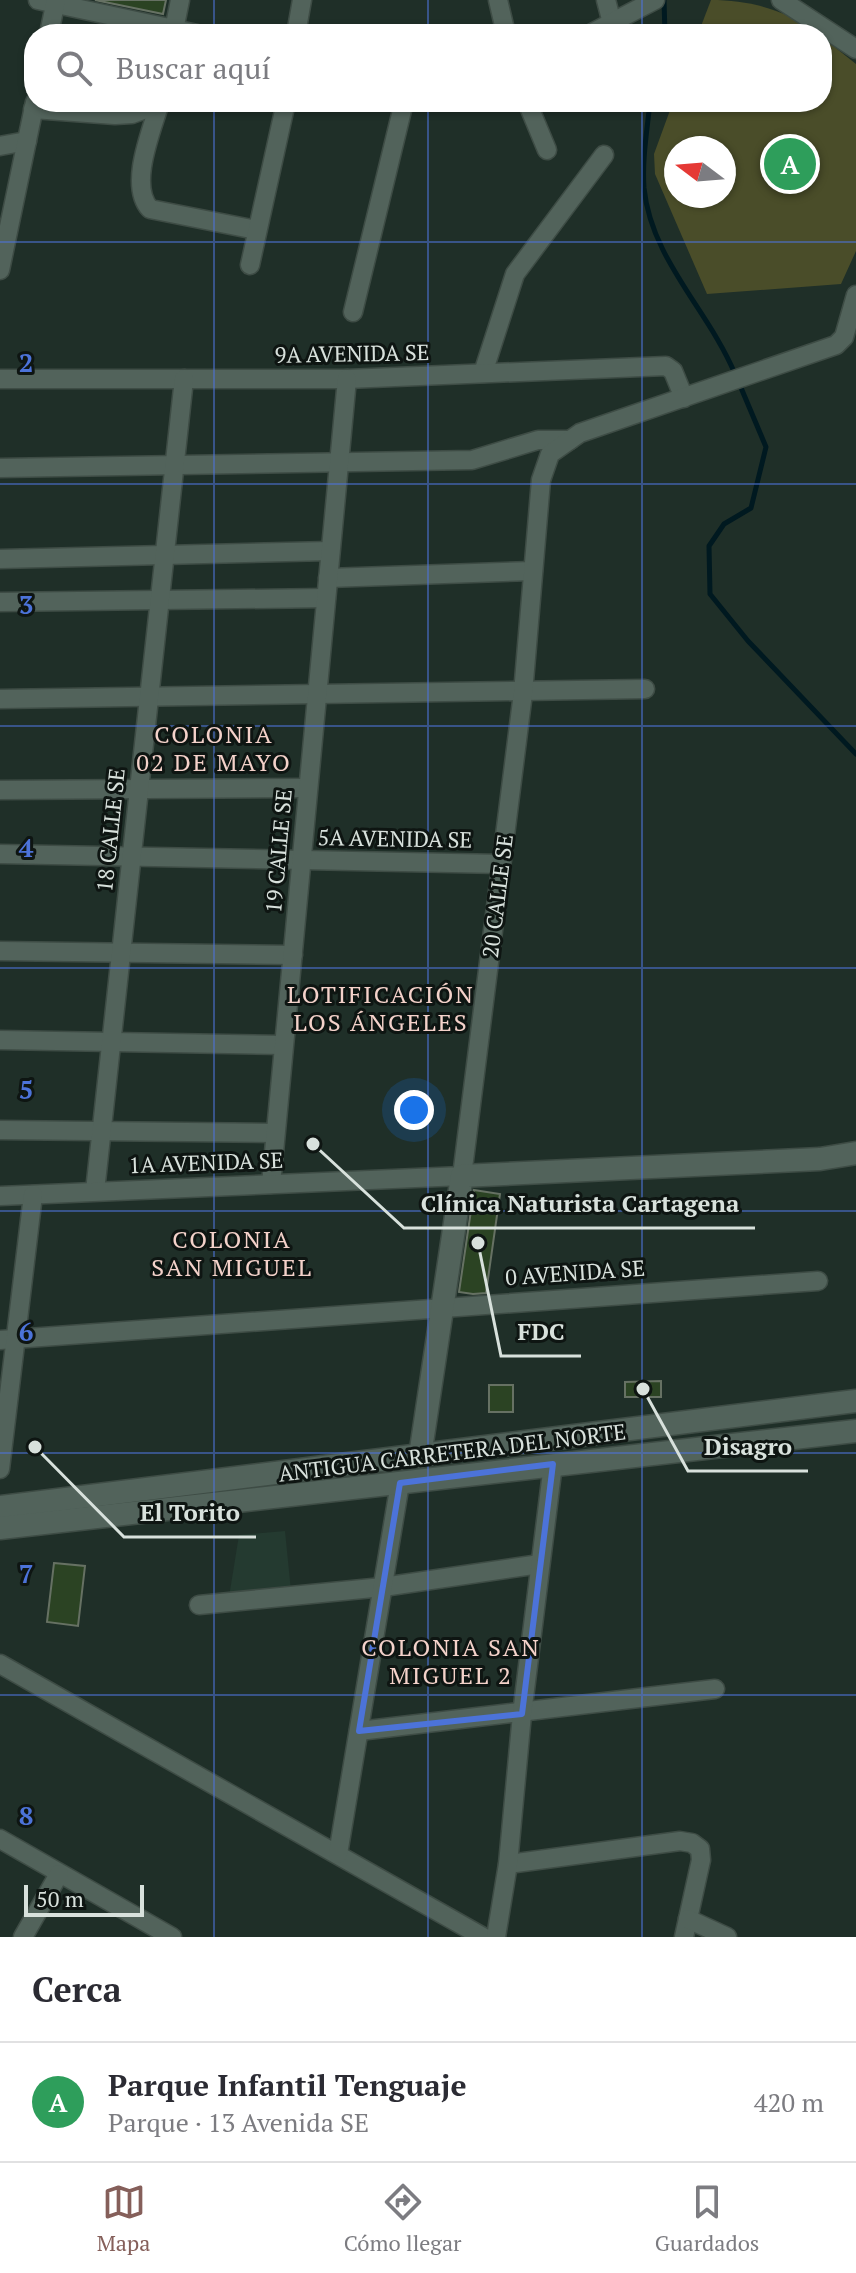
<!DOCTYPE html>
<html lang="es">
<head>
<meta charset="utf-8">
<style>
  :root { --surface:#fff; --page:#f2f2f3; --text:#2b2b33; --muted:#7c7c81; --line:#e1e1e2; --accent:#855f5a }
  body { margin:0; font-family:"PT Serif",serif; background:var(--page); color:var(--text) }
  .compass { position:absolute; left:664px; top:136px; width:72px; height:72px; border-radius:50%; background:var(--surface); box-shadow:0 2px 6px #0004; rotate:286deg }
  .scale { position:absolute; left:24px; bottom:20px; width:120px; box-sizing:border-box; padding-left:8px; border:4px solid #d8e1dc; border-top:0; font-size:22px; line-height:28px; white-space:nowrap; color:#d8e1dc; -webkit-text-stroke:6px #0e1512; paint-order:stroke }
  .you { position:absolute; left:414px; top:1110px; width:28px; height:28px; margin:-20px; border:6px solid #fff; border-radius:50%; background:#1a73e8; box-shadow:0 0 0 12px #1a73e833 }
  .badge { display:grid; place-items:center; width:52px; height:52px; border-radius:50%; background:var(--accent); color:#fff; font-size:26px; font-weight:700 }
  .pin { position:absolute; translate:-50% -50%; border:4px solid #fff; box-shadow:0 2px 8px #0006 }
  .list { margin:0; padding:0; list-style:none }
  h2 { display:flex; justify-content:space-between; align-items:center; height:104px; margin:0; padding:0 32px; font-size:34px }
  h2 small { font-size:26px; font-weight:400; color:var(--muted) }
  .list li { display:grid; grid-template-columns:52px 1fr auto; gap:24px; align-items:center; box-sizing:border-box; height:120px; padding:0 32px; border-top:2px solid var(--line) }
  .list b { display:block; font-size:30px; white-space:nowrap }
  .list p { margin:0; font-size:26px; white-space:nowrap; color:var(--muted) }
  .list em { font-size:26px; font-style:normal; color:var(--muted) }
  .icon { flex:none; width:44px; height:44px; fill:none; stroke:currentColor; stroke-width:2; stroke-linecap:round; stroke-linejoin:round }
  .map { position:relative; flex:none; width:856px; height:1937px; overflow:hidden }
  .search { position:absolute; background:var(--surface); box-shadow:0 2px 6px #0004; left:24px; right:24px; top:24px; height:88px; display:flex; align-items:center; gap:20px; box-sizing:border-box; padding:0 28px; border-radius:32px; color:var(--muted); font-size:30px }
  .sheet { height:224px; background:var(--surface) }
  nav { display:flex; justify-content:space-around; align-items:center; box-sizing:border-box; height:112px; border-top:2px solid var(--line); background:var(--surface); font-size:22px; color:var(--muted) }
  nav a { display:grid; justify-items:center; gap:4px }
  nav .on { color:var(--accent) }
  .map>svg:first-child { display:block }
  .built { fill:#243a30 }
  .green { fill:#4a4d29; fill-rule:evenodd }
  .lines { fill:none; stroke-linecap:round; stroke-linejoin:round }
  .stream { stroke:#001920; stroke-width:5 }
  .building { fill:#2b4323; stroke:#667163; stroke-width:2 }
  .minor-casing { stroke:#3e4c45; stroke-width:21 }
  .tertiary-casing { stroke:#3e4c45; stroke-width:25 }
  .secondary-casing { stroke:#3e4c45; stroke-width:25 }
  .minor { stroke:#52635b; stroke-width:18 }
  .tertiary { stroke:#52635b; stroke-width:22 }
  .secondary { stroke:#52635b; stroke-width:22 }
  .marked { fill:none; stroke:#4c73d9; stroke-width:6; stroke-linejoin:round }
  .grid { fill:none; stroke:#4c73d9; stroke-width:2; stroke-opacity:0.55 }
  .labels { text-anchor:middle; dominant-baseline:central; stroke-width:6; stroke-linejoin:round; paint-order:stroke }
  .street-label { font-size:22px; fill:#d8e1dc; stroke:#0e1512 }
  .neighbourhood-label { font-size:24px; letter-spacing:2px; fill:#f4d2ca; stroke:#0e1512 }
  .grid-label { font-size:26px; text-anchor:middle; font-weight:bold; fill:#4c73d9; stroke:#0e1512; stroke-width:6; stroke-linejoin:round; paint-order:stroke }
  .leader { fill:none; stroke:#d8e1dc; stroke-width:3 }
  .callout-dot { fill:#d8e1dc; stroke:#0e1512; stroke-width:3 }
  .callout-label { font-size:24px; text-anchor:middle; font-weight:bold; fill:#d8e1dc; stroke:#0e1512; stroke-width:6; stroke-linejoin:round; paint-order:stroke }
</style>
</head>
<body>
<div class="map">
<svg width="856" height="1937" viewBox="0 0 856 1937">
  <rect width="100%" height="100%" fill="#1f2f28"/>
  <!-- built -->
  <polygon class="built" points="285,1531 291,1591 229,1597 239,1535"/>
  <!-- green -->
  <g class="green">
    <path d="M711,0C750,0 787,10 818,34H698Z"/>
    <path d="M822,37L856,64V251L841,284L707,294L655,174L654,154L673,102H822ZM676,148H724V196H676Z"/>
  </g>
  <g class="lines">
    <!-- stream -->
    <g class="stream">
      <polyline points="664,0 665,34"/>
      <path d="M650,102C647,131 642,159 644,188C651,259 709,311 735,374"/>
      <polyline points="739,383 766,447 751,508 724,524 709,546 710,594 748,641 856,754"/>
    </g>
  </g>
  <!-- building -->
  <g class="building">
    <polygon points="95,0 166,0 163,14"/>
    <polygon points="474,1190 500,1194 486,1293 473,1294 459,1292"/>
    <polygon points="661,1381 661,1397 625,1397 625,1382"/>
    <rect x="489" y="1385" width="24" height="27"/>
    <polygon points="54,1563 85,1566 78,1626 47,1622"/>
  </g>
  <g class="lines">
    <defs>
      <g id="minor">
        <polyline points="38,0 197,34"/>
        <polyline points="498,0 506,34"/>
        <polyline points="606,0 612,23"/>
        <polyline points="781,0 856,49"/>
        <polyline points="174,30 180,0"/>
        <polyline points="49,34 56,0"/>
        <polyline points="296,34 302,0"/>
        <polyline points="590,34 655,0"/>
        <path d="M160,102C152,130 128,185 150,209L256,230"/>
        <polyline points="527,102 547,150"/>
        <polyline points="33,109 115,115 132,114 159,104"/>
        <polyline points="0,146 27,141"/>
        <polyline points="250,265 286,102"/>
        <polyline points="0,270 35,102"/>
        <polyline points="353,312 404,102"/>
        <polyline points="483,373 515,274 604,155"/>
        <polyline points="0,379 347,379 666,366 673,371 684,398"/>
        <polyline points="0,468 472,460 538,440 570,440"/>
        <polyline points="0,559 330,551"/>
        <polyline points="328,578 533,571"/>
        <polyline points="0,602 326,598"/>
        <polyline points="0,699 645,689"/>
        <polyline points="0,790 308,788"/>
        <polyline points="0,854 501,864"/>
        <polyline points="0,951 293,955"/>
        <polyline points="0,1040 283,1045"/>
        <polyline points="0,1130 275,1133"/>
        <polyline points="271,1184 347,379"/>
        <polyline points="95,1191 184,379"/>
        <polyline points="0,1196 462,1176 523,693 541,480 550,454 580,433 836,345 844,337 856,295"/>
        <polyline points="0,1340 818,1281"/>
        <polyline points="0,1469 33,1195"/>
        <polyline points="199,1605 383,1587 540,1564"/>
        <polyline points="0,1664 483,1937"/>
        <polyline points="359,1731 715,1689"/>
        <polyline points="0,1839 172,1937"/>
        <polyline points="338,1854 400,1483"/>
        <polyline points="508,1864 680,1841 692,1843 700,1849 701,1860 684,1937"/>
        <polyline points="688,1919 727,1937"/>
        <polyline points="23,1937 59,1874"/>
        <polyline points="496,1937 508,1864 522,1714 553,1464"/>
      </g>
      <polyline id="tertiary" points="420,1456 462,1176 820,1159 856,1153"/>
      <g id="secondary">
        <polyline points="0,1507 856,1401"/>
        <polyline points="0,1528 856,1431"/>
      </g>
    </defs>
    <!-- minor casing -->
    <use href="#minor" class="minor-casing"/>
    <!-- tertiary casing -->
    <use href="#tertiary" class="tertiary-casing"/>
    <!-- secondary casing -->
    <use href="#secondary" class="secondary-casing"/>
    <!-- minor -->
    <use href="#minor" class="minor"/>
    <!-- tertiary -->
    <use href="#tertiary" class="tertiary"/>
    <!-- secondary -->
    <use href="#secondary" class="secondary"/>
  </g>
  <!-- marked area -->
  <path class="marked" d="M553,1464L522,1714L359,1731L400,1483Z"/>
  <!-- grid -->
  <path class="grid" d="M214,0V34M428,0V34M642,0V34M214,102V1937M428,102V1937M642,102V1937M0,242H856M0,484H856M0,726H856M0,968H856M0,1211H856M0,1453H856M0,1695H856"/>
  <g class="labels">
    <!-- street labels -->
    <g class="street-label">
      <text transform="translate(352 353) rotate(-1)">9A AVENIDA SE</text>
      <text transform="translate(110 830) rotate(-84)">18 CALLE SE</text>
      <text transform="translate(395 838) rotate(1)">5A AVENIDA SE</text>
      <text transform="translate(278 851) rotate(-85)">19 CALLE SE</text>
      <text transform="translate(497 896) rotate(-83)">20 CALLE SE</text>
      <text transform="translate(206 1162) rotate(-2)">1A AVENIDA SE</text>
      <text transform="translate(575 1272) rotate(-4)">0 AVENIDA SE</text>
      <text transform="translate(452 1452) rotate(-7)">ANTIGUA CARRETERA DEL NORTE</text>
    </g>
    <!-- neighbourhood labels -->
    <g class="neighbourhood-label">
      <text x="214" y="734">COLONIA<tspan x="214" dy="28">02 DE MAYO</tspan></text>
      <text x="381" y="994">LOTIFICACIÓN<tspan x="381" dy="28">LOS ÁNGELES</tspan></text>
      <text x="232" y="1239">COLONIA<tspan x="232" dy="28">SAN MIGUEL</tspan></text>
      <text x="451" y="1647">COLONIA SAN<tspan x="451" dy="28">MIGUEL 2</tspan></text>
    </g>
  </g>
  <g class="grid-label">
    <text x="26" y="372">2</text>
    <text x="26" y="614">3</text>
    <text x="26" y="857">4</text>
    <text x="26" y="1099">5</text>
    <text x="26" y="1341">6</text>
    <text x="26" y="1583">7</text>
    <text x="26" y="1825">8</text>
  </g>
  <!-- callouts -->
  <path class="leader" d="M313 1144L404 1228H755M478 1243L501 1356H581M643 1389L688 1471H808M35 1447L124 1537H256"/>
  <g class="callout-dot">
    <circle cx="313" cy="1144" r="8"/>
    <circle cx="478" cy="1243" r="8"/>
    <circle cx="643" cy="1389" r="8"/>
    <circle cx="35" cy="1447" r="8"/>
  </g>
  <g class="callout-label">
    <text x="580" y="1212">Clínica Naturista Cartagena</text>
    <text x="541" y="1340">FDC</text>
    <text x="748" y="1455">Disagro</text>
    <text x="190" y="1521">El Torito</text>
  </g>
</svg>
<svg class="compass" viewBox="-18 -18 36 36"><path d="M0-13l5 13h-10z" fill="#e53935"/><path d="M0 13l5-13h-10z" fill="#7c7c81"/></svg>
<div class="scale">50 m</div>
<div class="you"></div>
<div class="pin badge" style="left:790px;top:164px;background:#2e9e5b">A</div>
<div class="search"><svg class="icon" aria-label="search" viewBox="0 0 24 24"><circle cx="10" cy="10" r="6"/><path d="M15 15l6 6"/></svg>Buscar aquí</div>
</div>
<section class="sheet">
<h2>Cerca<small></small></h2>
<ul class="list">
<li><span class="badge" style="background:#2e9e5b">A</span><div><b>Parque Infantil Tenguaje</b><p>Parque · 13 Avenida SE</p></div><em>420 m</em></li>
</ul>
</section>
<nav>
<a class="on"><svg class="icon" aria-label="map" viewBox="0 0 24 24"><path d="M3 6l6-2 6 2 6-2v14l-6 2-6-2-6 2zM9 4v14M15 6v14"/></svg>Mapa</a>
<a><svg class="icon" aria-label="directions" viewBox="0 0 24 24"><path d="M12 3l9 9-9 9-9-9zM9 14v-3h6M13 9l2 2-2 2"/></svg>Cómo llegar</a>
<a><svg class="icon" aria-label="saved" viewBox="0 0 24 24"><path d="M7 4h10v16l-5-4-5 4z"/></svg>Guardados</a>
</nav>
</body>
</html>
